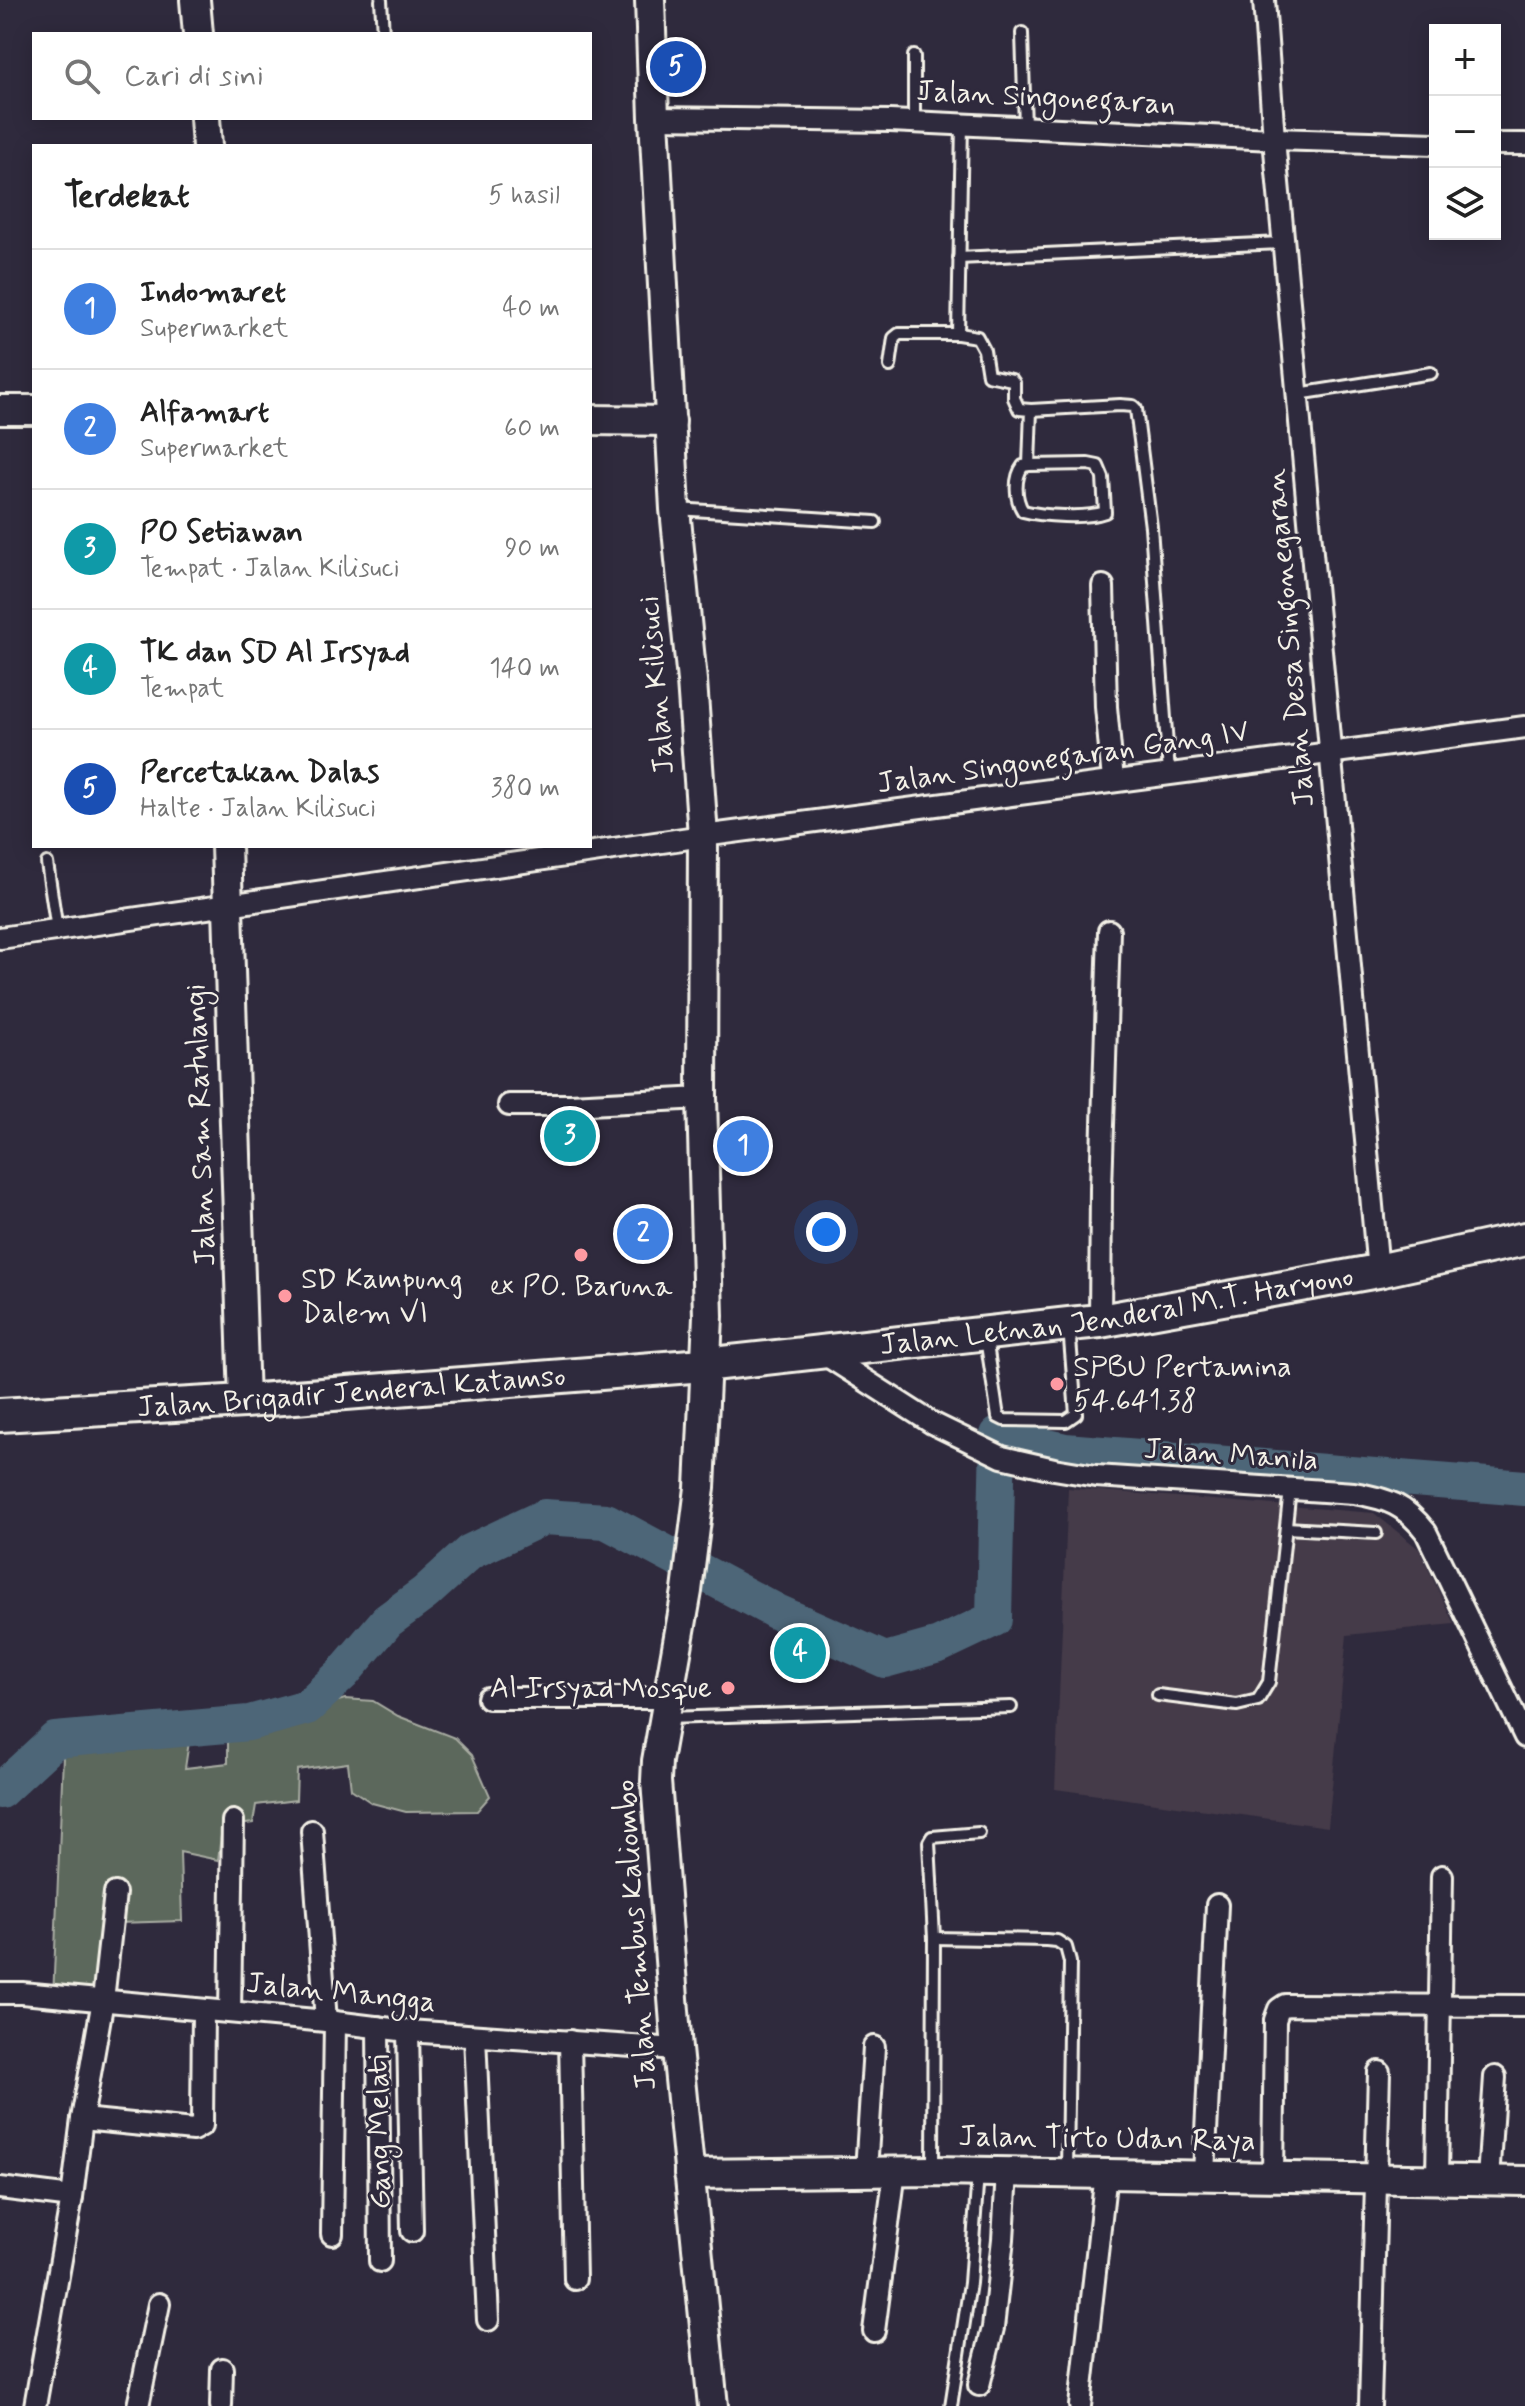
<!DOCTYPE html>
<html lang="id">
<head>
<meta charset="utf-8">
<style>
  :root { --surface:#fff; --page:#f2f2f2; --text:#222; --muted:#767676; --line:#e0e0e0; --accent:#db2777 }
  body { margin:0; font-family:Mynerve,sans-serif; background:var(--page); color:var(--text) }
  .controls { position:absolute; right:24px; top:24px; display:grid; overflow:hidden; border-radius:0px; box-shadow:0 4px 20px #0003 }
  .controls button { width:72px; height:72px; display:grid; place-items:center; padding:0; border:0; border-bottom:2px solid var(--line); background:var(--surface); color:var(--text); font:40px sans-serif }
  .you { position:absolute; left:826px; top:1232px; width:28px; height:28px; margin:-20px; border:6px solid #fff; border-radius:50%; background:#1a73e8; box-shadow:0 0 0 12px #1a73e833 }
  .badge { display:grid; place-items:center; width:52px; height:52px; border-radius:50%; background:var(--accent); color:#fff; font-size:26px; font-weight:700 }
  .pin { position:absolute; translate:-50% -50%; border:4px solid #fff; box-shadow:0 2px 8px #0006 }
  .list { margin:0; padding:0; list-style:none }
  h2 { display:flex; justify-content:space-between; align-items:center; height:104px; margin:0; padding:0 32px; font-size:34px }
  h2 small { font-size:26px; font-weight:400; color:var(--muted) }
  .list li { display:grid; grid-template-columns:52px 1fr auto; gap:24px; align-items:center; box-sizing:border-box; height:120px; padding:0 32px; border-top:2px solid var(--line) }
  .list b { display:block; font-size:30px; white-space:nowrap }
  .list p { margin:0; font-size:26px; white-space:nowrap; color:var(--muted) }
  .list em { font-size:26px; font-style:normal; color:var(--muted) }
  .icon { flex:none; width:44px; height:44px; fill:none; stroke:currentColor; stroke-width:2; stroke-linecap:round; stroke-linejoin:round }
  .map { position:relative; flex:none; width:1525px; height:2406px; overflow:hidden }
  .search { position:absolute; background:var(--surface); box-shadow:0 4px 20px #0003; left:32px; top:32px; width:560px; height:88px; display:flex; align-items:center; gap:20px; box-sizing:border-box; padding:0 28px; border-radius:0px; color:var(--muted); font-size:30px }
  .panel { position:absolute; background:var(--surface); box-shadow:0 4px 20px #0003; left:32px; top:144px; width:560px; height:704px; border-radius:0px }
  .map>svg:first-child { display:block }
  .built { fill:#443a48 }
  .green { fill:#5c675b; stroke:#a8aca2; stroke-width:2 }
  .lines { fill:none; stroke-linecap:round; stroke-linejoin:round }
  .river { stroke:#4d6678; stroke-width:36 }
  .lane-casing { stroke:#f4f1e8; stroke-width:16 }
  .street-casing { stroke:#f4f1e8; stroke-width:26 }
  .secondary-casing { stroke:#f4f1e8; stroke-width:34 }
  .primary-casing { stroke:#f4f1e8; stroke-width:38 }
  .lane { stroke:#2f2a3d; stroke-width:10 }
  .street { stroke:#2f2a3d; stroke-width:20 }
  .secondary { stroke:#2f2a3d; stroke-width:28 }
  .primary { stroke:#2f2a3d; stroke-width:32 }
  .poi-dot { fill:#ff9aa2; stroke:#2f2a3d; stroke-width:3 }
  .labels { text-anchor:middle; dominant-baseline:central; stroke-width:6; stroke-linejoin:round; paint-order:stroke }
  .street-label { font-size:30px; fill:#f4f1e8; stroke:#2f2a3d }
  .poi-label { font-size:30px; fill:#f4f1e8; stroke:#2f2a3d; text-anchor:start }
</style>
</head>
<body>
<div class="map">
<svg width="1525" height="2406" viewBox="0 0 1525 2406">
  <rect width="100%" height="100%" fill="#2f2a3d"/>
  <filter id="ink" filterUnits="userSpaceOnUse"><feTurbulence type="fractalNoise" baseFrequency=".0125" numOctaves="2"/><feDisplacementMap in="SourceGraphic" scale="16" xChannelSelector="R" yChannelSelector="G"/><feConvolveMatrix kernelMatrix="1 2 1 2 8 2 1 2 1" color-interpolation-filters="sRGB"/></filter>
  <g filter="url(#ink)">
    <!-- built -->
    <polygon class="built" points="1068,1488 1374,1513 1419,1549 1454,1624 1347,1635 1328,1827 1055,1789"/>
    <!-- green -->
    <path class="green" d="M345,1699L373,1701L398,1716L455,1738L472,1755L490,1796L477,1811L406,1812L372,1803L351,1789L348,1763L297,1770L296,1800L256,1805L253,1823L222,1827L218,1860L180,1852L182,1921L117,1923L112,1999H53L63,1756C104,1740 147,1738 190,1735L185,1768L228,1763V1734Z"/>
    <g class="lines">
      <!-- river -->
      <polyline class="river" points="0,1791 55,1740 249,1723 307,1707 342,1674 387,1621 425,1593 470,1552 544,1517 606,1521 777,1612 885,1660 939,1645 994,1619 998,1435 1065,1451 1525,1488"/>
      <defs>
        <g id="lane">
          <polyline points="381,0 383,34"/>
          <polyline points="1022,33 1025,127"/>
          <polyline points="914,122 914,56"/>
          <polyline points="959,258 1283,243"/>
          <path d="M958,334L977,337L984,350L988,375L1012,380L1014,383V398L1019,409L1031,410L1029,465L1088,464L1098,466L1103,478L1105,512C1086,519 1042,516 1023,511C1015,499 1014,478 1023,466L1029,465"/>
          <polyline points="890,366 894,338 899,334 958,334 962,124"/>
          <polyline points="1298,394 1431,373"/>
          <polyline points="1031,410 1120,405 1133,406 1136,409 1151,527 1169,773"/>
          <polyline points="677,509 875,522"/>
          <polyline points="47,863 57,930"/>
          <polyline points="986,1338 998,1417 1004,1420 1066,1421 1076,1414 1069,1327"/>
          <polyline points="1286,1528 1376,1533"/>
          <polyline points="1158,1695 1237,1705 1258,1700 1269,1682 1290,1489"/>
          <polyline points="667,1718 1011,1707"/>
          <polyline points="934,1938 1046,1940 1057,1941 1066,1947 1070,1962 1067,2171"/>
          <polyline points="933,2169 934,1938 929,1842 932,1837 979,1833"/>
          <polyline points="951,2406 970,2283 978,2173"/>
        </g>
        <g id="street">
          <polyline points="1264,0 1274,139 1378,1271"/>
          <polyline points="654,118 890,121 1274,139 1435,144"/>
          <polyline points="1495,144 1525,144"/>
          <polyline points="1103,586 1106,707 1113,780"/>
          <polyline points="0,938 703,836 1525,727"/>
          <polyline points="509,1105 570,1105 702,1098"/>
          <polyline points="1100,1321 1101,1189 1109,931"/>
          <path d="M821,1352L932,1423L1002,1457L1054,1469L1096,1476L1354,1493C1388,1499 1404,1504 1426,1532L1525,1737"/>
          <polyline points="488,1698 669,1698"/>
          <polyline points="312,1831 326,2021"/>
          <polyline points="0,1993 22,1993 326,2021 408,2031 677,2049"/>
          <polyline points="230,2012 233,1821"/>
          <polyline points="378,2027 380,2261"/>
          <polyline points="408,2031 412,2231"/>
          <polyline points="475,2036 488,2320"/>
          <polyline points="570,2041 575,2279"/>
          <polyline points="82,2119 193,2130 202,2125 203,2010"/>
          <polyline points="866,2171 874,2047"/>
          <polyline points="1204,2174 1217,1905"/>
          <polyline points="1273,2176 1275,2020 1279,2009 1285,2005 1525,2006"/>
          <polyline points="1437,2178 1442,1876"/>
          <polyline points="1488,2179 1495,2077"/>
          <polyline points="0,2188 72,2197"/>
          <polyline points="332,2234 335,2022"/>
          <polyline points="874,2331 895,2171"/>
          <polyline points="979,2385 993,2328 1003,2239 1007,2172"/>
          <polyline points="35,2406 72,2197 82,2119 103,2000 115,1893"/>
          <polyline points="138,2406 159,2304"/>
          <polyline points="221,2406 222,2369"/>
          <polyline points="1080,2406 1106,2173"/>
          <polyline points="1370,2406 1379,2072"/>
        </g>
        <g id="secondary">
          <polyline points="195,0 198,34"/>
          <polyline points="650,0 654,118 675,509 692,681 703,836 702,1098 708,1316 700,1488 687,1591 657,1761 656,1781 677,2049 713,2406"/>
          <polyline points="205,118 207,146"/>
          <polyline points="0,410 34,410"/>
          <polyline points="590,420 671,421"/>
          <polyline points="226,846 244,1401"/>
          <polyline points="689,2174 933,2171 1525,2181"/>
        </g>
        <g id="primary">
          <path id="s1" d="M0,1415L244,1401L704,1365L1069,1324L1100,1321L1378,1271L1525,1239"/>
        </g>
      </defs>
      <!-- lane casing -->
      <use href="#lane" class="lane-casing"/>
      <!-- street casing -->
      <use href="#street" class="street-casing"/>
      <!-- secondary casing -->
      <use href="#secondary" class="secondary-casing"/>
      <!-- primary casing -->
      <use href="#primary" class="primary-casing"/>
      <!-- lane -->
      <use href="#lane" class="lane"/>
      <!-- street -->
      <use href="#street" class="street"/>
      <!-- secondary -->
      <use href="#secondary" class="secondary"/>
      <!-- primary -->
      <use href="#primary" class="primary"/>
    </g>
  </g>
  <!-- markers -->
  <g class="poi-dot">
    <circle cx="581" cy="1255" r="8"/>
    <circle cx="285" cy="1296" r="8"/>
    <circle cx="1057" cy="1384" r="8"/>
    <circle cx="728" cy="1688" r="8"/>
  </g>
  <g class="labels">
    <!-- street labels -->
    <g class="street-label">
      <text transform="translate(1046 98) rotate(3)">Jalan Singonegaran</text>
      <text transform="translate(1290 638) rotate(-95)">Jalan Desa Singonegaran</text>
      <text transform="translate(657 685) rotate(-95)">Jalan Kilisuci</text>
      <text transform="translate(1063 758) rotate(-8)">Jalan Singonegaran Gang IV</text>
      <text transform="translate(201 1125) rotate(-92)">Jalan Sam Ratulangi</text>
      <text stroke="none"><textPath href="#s1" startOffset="1122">Jalan Letnan Jenderal M.T. Haryono</textPath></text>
      <text stroke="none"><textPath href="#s1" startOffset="352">Jalan Brigadir Jenderal Katamso</textPath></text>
      <text transform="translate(1231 1455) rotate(4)">Jalan Manila</text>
      <text transform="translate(636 1935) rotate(-94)">Jalan Tembus Kaliombo</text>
      <text transform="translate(341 1993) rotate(6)">Jalan Mangga</text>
      <text transform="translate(380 2132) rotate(-91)">Gang Melati</text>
      <text transform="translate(1107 2139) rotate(1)">Jalan Tirto Udan Raya</text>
    </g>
    <!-- poi labels -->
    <g class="poi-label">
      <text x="301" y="1279">SD Kampung<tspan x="301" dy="34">Dalem VI</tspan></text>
      <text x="581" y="1286" text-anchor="middle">ex PO. Baruna</text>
      <text x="1073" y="1367">SPBU Pertamina<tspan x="1073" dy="34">54.641.38</tspan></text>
      <text x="712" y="1688" text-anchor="end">Al Irsyad Mosque</text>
    </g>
  </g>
</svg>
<div class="controls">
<button>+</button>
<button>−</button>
<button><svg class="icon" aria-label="layers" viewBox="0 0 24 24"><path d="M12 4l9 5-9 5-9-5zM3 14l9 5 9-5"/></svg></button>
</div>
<div class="you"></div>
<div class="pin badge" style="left:743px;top:1146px;background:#3f7fe0">1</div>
<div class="pin badge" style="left:643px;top:1234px;background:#3f7fe0">2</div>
<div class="pin badge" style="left:570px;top:1136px;background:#0f9aa8">3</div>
<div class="pin badge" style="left:800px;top:1653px;background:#0f9aa8">4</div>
<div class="pin badge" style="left:676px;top:67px;background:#1a4fb4">5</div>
<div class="search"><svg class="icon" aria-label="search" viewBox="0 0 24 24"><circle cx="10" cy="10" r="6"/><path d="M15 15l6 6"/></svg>Cari di sini</div>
<section class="panel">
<h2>Terdekat<small>5 hasil</small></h2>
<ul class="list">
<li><span class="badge" style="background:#3f7fe0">1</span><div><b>Indomaret</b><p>Supermarket</p></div><em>40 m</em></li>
<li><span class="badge" style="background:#3f7fe0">2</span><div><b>Alfamart</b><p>Supermarket</p></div><em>60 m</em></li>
<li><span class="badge" style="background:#0f9aa8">3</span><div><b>PO Setiawan</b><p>Tempat · Jalan Kilisuci</p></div><em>90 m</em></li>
<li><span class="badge" style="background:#0f9aa8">4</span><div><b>TK dan SD Al Irsyad</b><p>Tempat</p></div><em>140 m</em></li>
<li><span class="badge" style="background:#1a4fb4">5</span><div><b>Percetakan Dalas</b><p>Halte · Jalan Kilisuci</p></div><em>380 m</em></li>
</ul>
</section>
</div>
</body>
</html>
